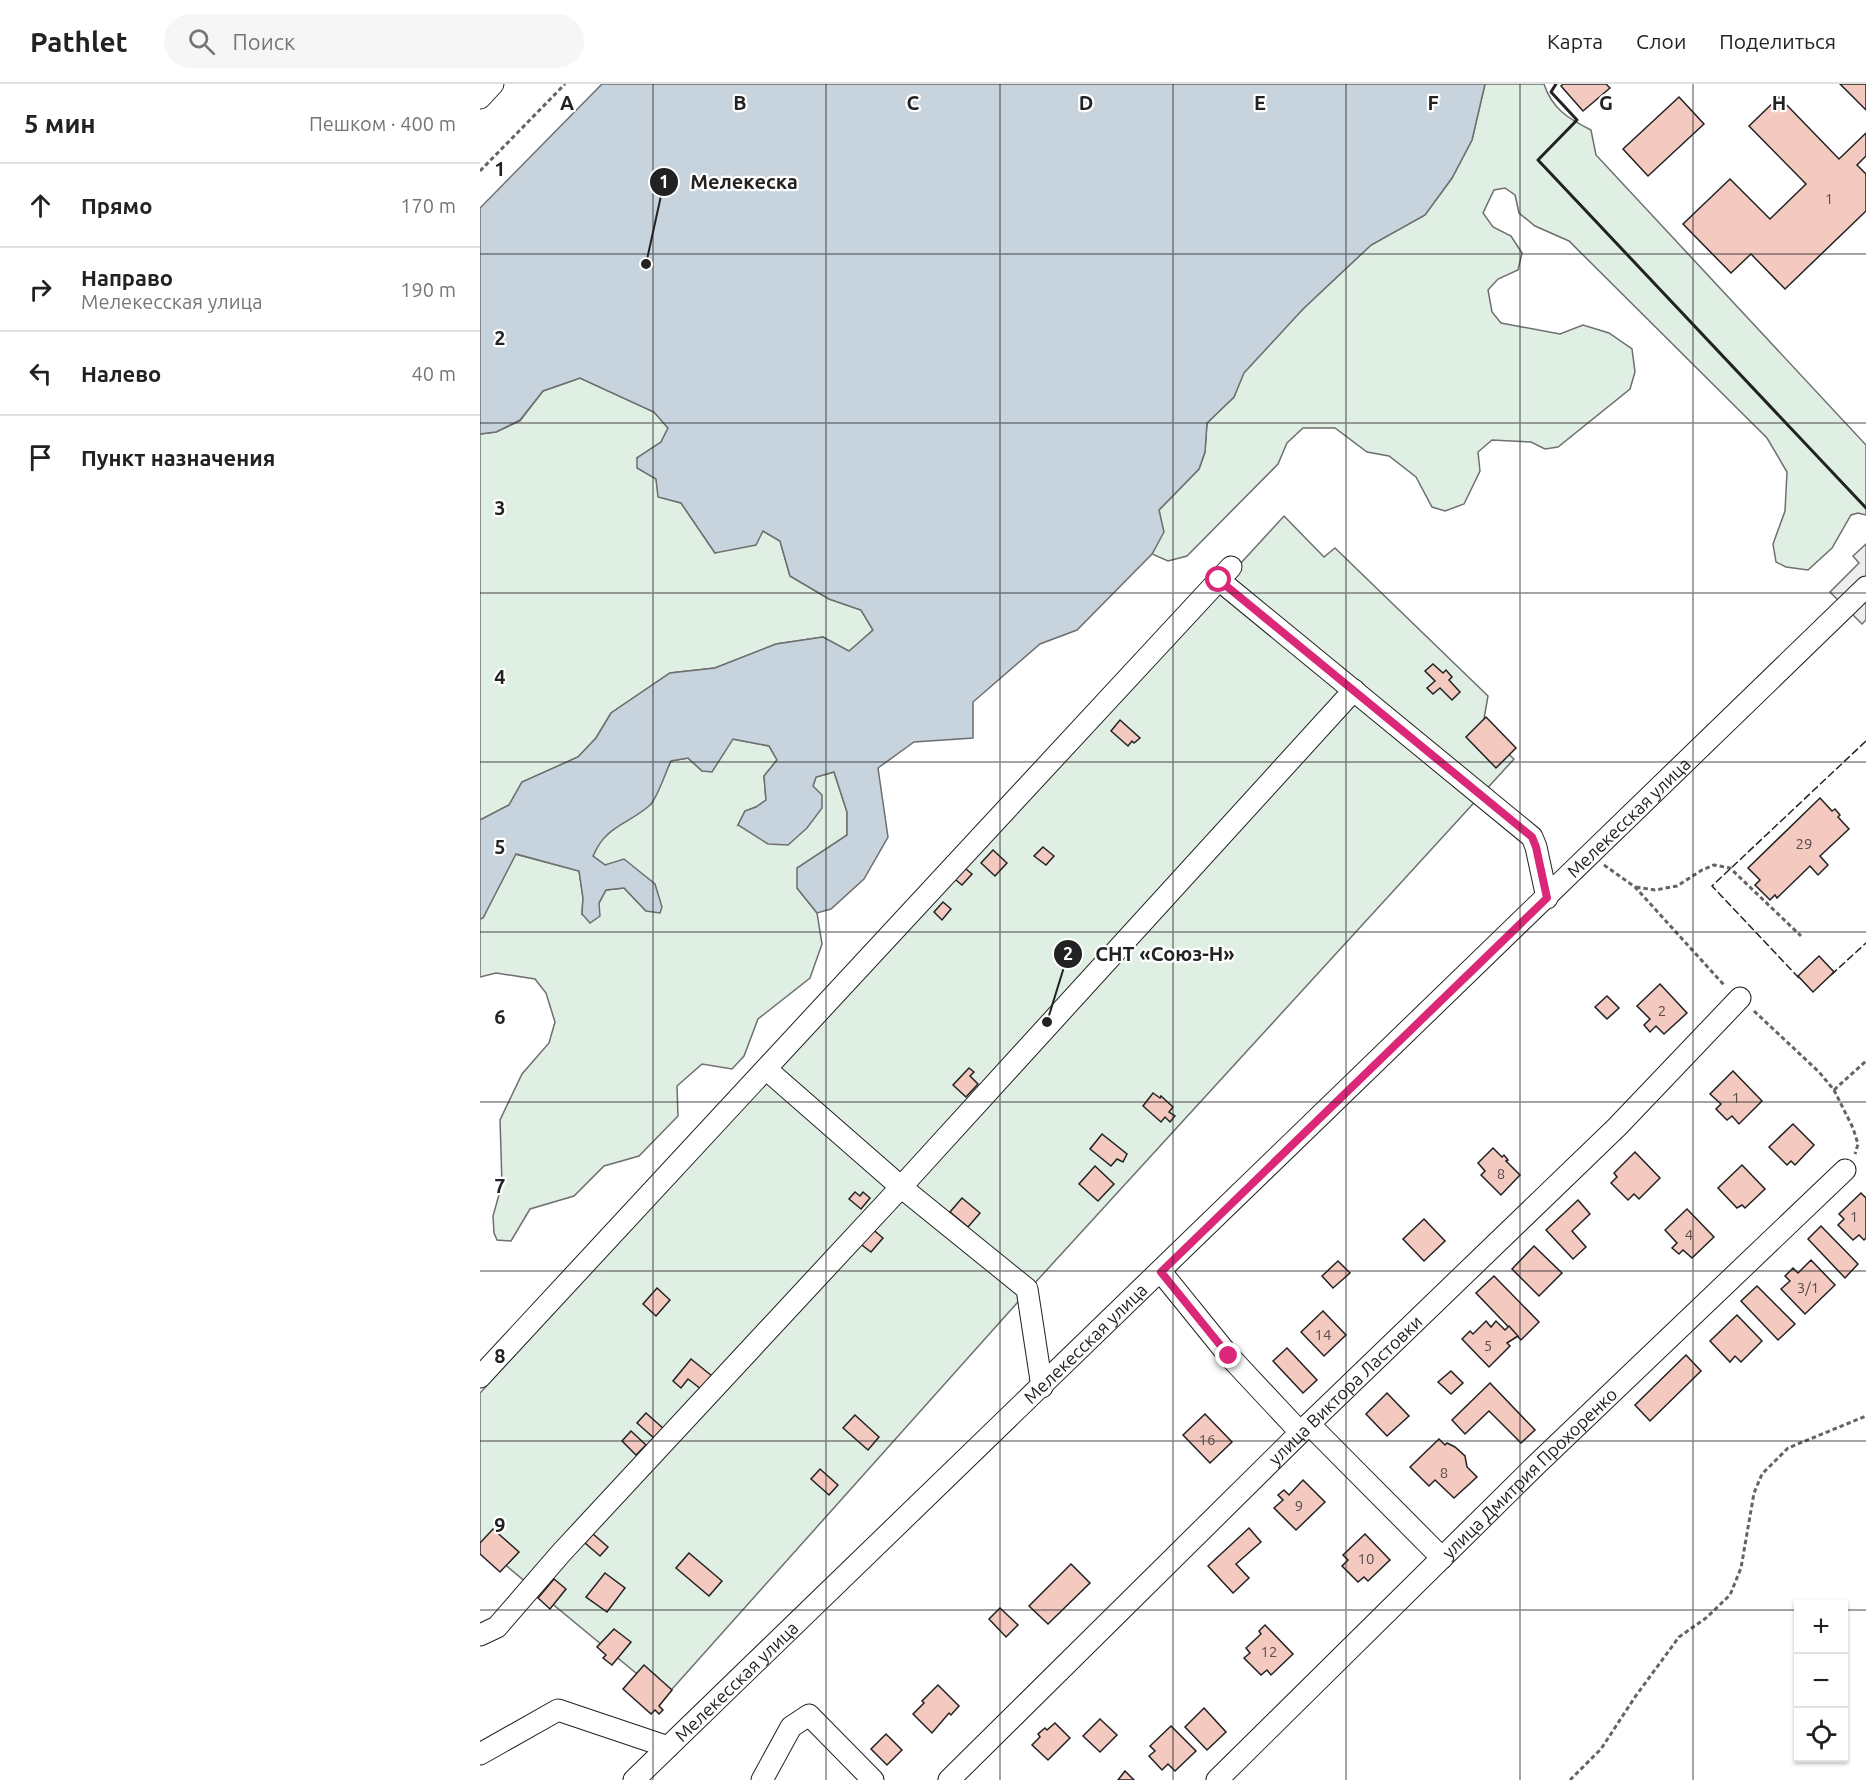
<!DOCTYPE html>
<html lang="ru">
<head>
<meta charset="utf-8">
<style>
  :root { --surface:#fff; --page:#f6f6f6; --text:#222; --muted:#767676; --line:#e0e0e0 }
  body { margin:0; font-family:Ubuntu,sans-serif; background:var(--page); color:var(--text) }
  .controls { position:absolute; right:18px; bottom:18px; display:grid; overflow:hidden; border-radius:0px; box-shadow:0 2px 4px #0004 }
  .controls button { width:54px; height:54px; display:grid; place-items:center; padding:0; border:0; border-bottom:2px solid var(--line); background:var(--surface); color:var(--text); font:30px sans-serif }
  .stop { position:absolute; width:18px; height:18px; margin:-14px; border:4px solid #db2777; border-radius:50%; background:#fff }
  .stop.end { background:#db2777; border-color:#fff; box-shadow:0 2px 6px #0008 }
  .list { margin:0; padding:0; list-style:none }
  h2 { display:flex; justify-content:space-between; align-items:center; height:78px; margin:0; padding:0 24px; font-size:26px }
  h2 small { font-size:20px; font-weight:400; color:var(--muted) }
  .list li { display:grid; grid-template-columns:39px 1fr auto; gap:18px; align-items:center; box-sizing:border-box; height:84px; padding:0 24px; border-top:2px solid var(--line) }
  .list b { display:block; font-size:22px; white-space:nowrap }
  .list p { margin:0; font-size:20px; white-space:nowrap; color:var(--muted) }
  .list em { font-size:20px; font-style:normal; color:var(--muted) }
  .icon { flex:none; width:33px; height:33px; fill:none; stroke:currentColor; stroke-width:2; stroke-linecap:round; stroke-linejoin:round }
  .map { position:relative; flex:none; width:1386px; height:1696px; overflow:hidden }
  header { display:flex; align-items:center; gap:36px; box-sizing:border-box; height:84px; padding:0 30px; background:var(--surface); border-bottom:2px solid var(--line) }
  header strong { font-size:28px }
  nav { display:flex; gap:33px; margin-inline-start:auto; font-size:21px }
  .search { width:420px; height:54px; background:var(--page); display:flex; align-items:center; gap:15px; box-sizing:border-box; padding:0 21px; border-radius:33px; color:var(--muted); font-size:22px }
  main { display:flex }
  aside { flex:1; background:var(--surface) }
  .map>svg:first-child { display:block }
  .green { fill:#e0efe3; stroke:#6f6f6f; stroke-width:1.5 }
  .parking { fill:#ededed; stroke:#6f6f6f; stroke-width:1.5 }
  .water { fill:#c7d3dd; stroke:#6f6f6f; stroke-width:1.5 }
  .building { fill:#f3c9c0; stroke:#222; stroke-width:1.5 }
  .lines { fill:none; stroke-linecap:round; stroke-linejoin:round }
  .minor-casing { stroke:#222; stroke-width:23 }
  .path { stroke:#646464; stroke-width:3; stroke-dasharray:4.5 3; stroke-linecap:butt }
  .minor { stroke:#fff; stroke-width:21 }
  .fence { stroke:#222; stroke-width:1.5; stroke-dasharray:8 3; stroke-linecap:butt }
  .wall { stroke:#222; stroke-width:3 }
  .route { stroke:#db2777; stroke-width:8 }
  .grid { fill:none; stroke:#222; stroke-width:1.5; stroke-opacity:0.55 }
  .labels { text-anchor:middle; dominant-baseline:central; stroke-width:4.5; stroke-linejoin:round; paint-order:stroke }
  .number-label { font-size:15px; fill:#564c4a }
  .street-label { font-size:18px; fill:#222; stroke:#fff }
  .grid-label { font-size:20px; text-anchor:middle; font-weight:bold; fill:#222; stroke:#fff; stroke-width:4.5; stroke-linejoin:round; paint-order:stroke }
  .leader { fill:none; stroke:#222; stroke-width:2 }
  .callout-dot { fill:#222; stroke:#fff; stroke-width:2 }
  .mark-label { font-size:18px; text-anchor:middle; font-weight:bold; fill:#fff }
  .callout-label { font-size:20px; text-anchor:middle; font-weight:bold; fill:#222; stroke:#fff; stroke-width:4.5; stroke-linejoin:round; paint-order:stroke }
</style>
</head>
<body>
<header>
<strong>Pathlet</strong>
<div class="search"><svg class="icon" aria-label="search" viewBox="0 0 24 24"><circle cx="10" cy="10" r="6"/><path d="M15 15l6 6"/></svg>Поиск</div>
<nav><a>Карта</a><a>Слои</a><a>Поделиться</a></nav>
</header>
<main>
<aside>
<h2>5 мин<small>Пешком · 400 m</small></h2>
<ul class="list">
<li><svg class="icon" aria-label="ahead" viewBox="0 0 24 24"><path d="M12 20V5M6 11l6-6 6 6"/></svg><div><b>Прямо</b></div><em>170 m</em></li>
<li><svg class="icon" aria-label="right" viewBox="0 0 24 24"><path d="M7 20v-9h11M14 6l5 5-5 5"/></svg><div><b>Направо</b><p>Мелекесская улица</p></div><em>190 m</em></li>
<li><svg class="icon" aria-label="left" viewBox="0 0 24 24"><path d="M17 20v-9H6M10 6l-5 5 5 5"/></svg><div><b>Налево</b></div><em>40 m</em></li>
<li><svg class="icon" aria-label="arrive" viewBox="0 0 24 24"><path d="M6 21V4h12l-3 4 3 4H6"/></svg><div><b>Пункт назначения</b></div></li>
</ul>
</aside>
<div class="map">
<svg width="1386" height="1696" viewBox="0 0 1386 1696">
  <rect width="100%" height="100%" fill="#fff"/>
  <!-- green -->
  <g class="green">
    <path d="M1005,0H1064C1072,25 1089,35 1111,46L1116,71L1386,361V431L1378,429L1371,431L1352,464L1328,486L1306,483L1296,478L1293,460L1305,427L1307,388L1287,354L1089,157L1055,142L1039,129L1035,111L1025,104L1014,106L1003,129L1013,143L1031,152L1042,169L1038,186L1018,195L1008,206L1012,228L1021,239L1080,250L1103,241L1129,249L1152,265L1155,288L1150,305L1078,363L1065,365L1051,358L1012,356L998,368L1000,387L984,420L965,427L952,423L936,393L909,372L887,368L855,344H823L807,359L798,380L707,472L688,477L672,470L683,448L679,426L719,385L725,368L727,339L754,313L763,289L823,225L891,161L945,131L972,94L992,56Z"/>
    <polygon points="100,294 174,328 188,344 181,358 157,374 176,395 179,413 201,419 235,469 283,447 300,457 310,492 349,515 381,526 393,546 369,568 343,553 296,560 235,584 190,589 131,629 116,654 98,673 42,698 29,721 0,736 0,350 16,348 40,337 63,307"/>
    <polygon points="804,432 844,473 855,464 1008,612 1002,646 1034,675 553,1201 185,1613 0,1460 0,1309"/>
    <polygon points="252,655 289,662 297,676 284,692 286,716 276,723 265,727 258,741 333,702 336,693 354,688 367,728 367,751 317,804 337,829 342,860 330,894 278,935 264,972 252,985 222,980 197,1002 198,1032 159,1072 124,1082 94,1112 50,1125 31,1157 17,1156 14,1149 13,1132 22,1100 20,1036 42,990 69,959 75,938 66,909 55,895 16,889 0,893 0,835 3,834 35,770 99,787 103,814 102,830 119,819 126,806 144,804 166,827 125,781 113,772 120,757 136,743 171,720 191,677 208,674 222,687"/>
  </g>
  <!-- parking -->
  <polygon class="parking" points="1386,460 1386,536 1382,540 1350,508 1379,479 1373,472"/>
  <!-- water -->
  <path class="water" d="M122,0H1005L992,56L972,94L945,131L891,161L823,225L764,289L754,313L727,339L725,368L719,385L679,426L684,448L672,470L597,546L560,560L493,618V654L434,658L398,684L408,753L384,795L351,825L337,829L317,804V784L367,751V728L354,688L336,693L333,702L342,711V724L327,744L308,761L288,760L258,741L265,727L276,723L286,716L284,692L297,676L289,662L253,655L232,688L222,687L208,674L191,677C185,689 178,713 170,721C148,741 127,740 113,772L125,781L144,775L175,800L182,823L180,829L166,827L144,804L126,806L119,819L120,832L110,839L102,830L103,814L99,787L36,770L3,834L0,835V736L29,721L42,698L98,673L116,654L131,629L190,589L235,584L296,560L343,553L369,567L393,546L381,526L349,515L310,492L300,457L283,447L276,461L235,469L201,419L178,413L176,395L157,384V374L181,358L188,344L174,328L100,294L63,307L40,336L16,348L0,350V124Z"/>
  <!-- building -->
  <g class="building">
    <polygon points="1083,0 1126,0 1130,4 1103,27 1081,2"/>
    <polygon points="1360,0 1386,0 1386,26"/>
    <polygon points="1199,13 1224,40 1168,92 1143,65"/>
    <polygon points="1299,13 1359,75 1386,49 1386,72 1377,81 1386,90 1386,127 1305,205 1271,170 1251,189 1203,140 1250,95 1290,135 1326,100 1269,42"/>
    <polygon points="953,580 963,589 966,586 972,593 969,596 980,608 972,616 960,604 953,610 947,604 955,597 945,587"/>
    <polygon points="1006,633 1036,664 1016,684 986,653"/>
    <polygon points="640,636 660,654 654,659 652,657 648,662 631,647"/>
    <polygon points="1340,714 1352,727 1355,725 1360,731 1358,733 1369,745 1340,772 1348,781 1338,791 1330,782 1297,814 1295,811 1290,816 1275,801 1280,796 1268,784"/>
    <polygon points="563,763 574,772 566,781 554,772"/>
    <polygon points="513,766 527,779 515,792 501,779"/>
    <polygon points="481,781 492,790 482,801 471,792"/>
    <polygon points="463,818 471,825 462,836 454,828"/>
    <polygon points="1339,872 1354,888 1333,908 1318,892"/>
    <polygon points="1180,900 1207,929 1184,950 1176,942 1170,948 1164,941 1170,935 1157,922"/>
    <polygon points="1127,912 1139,924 1127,935 1115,923"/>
    <polygon points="489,984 494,988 490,992 498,1000 486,1013 473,1001"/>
    <polygon points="1253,987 1282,1017 1259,1040 1252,1032 1247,1036 1236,1025 1241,1020 1230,1010"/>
    <polygon points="673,1009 680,1014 681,1012 693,1023 689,1028 695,1032 690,1038 685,1033 681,1038 663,1022"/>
    <polygon points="1313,1040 1334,1061 1315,1081 1311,1077 1307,1081 1289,1063"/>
    <polygon points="622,1050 647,1070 643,1078 637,1075 631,1082 610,1065"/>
    <polygon points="1013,1064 1022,1073 1024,1071 1028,1076 1026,1077 1040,1091 1021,1111 1001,1091 1005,1087 998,1079"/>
    <polygon points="1155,1068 1180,1094 1159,1115 1154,1110 1148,1116 1131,1099 1137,1093 1134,1089"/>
    <polygon points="1262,1081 1285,1105 1265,1124 1262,1121 1257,1124 1238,1104"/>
    <polygon points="615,1082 634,1100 618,1117 599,1100"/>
    <polygon points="375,1108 380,1112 383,1108 390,1114 381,1125 369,1115"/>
    <polygon points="1381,1109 1386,1114 1386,1154 1384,1156 1379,1151 1373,1156 1358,1141 1364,1135 1359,1130"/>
    <polygon points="482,1114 500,1129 488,1143 470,1128"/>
    <polygon points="1098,1116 1110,1130 1092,1147 1106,1163 1093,1175 1066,1146"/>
    <polygon points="1207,1125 1234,1153 1212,1174 1203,1166 1199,1170 1192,1164 1197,1159 1185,1146"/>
    <polygon points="944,1135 965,1157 944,1177 923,1155"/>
    <polygon points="1341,1142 1378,1180 1365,1194 1328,1155"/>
    <polygon points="390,1143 403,1154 391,1168 378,1158"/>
    <polygon points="1054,1162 1082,1189 1059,1212 1032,1185"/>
    <polygon points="1331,1176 1355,1201 1325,1230 1301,1205 1310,1197 1305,1192 1313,1184 1318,1189"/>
    <polygon points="858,1177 870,1189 853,1204 842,1192"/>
    <polygon points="1014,1192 1059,1238 1041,1256 996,1209"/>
    <polygon points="1277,1202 1315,1240 1298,1256 1261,1217"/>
    <polygon points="177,1204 190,1216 176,1232 163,1220"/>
    <polygon points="843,1227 866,1251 844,1272 821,1248"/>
    <polygon points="1257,1231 1282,1257 1261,1278 1255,1272 1250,1278 1230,1257"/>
    <polygon points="1006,1237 1011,1243 1016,1237 1025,1246 1029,1242 1038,1252 1027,1259 1030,1262 1009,1283 982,1255 990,1247 993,1250"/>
    <polygon points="807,1264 837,1296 823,1309 793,1277"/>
    <polygon points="1206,1271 1221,1287 1170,1337 1155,1321"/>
    <polygon points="211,1275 232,1292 221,1305 208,1295 201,1304 193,1297"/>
    <polygon points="971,1287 983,1299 971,1310 958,1298"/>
    <polygon points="1010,1299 1055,1346 1041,1359 1009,1327 985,1350 972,1336"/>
    <polygon points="907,1309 929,1332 907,1352 886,1330"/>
    <polygon points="166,1329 184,1345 175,1355 157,1339"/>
    <polygon points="725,1330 752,1358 730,1379 703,1351"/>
    <polygon points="375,1331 399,1353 388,1366 363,1344"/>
    <polygon points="151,1347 166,1361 156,1371 142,1357"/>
    <polygon points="959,1355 965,1361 967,1359 975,1363 985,1372 987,1383 997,1393 974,1414 955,1396 949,1402 930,1383"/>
    <polygon points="340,1385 358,1401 349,1411 331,1395"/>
    <polygon points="823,1396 845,1418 816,1446 794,1424 803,1416 798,1411 804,1406 809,1411"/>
    <polygon points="769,1444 781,1458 756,1480 769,1494 753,1509 728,1482"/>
    <polygon points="13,1445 39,1468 20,1488 0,1470 0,1459"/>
    <polygon points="113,1450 128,1463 120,1472 105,1459"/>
    <polygon points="885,1450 910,1476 888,1497 884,1493 878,1498 862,1482 868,1476 863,1471"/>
    <polygon points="209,1469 242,1497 229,1512 196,1484"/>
    <polygon points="591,1480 610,1499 568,1540 549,1522"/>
    <polygon points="125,1489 145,1504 127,1528 106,1513"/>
    <polygon points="74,1495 86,1505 70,1525 58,1514"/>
    <polygon points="520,1524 538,1541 526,1553 509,1535"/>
    <polygon points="785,1541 813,1570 791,1591 787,1586 781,1591 764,1574 770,1569 766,1564 781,1550 779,1547"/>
    <polygon points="134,1545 151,1558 132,1581 123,1574 126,1571 117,1563"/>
    <polygon points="164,1581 192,1606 179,1622 183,1626 179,1630 175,1626 171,1630 143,1605"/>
    <polygon points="458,1601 479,1622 471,1631 469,1629 452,1649 433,1630 444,1619 442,1617"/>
    <polygon points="724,1624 746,1648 727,1666 705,1643"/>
    <polygon points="620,1635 637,1651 620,1668 603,1652"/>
    <polygon points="575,1639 590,1654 568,1676 552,1661 560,1653 558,1650 565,1644 567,1646"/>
    <polygon points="691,1642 716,1667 695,1687 688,1680 682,1686 669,1672 675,1667 670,1662"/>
    <polygon points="406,1650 422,1666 407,1681 391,1665"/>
    <polygon points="645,1687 654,1696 638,1696"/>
  </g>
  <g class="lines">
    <defs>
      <g id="minor">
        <polyline points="0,14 13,0"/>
        <polyline points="739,496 1052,753 1056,763 1067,814"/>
        <polyline points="286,985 421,1103 547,1205 562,1303"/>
        <polyline points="681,1188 749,1272 820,1348"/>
        <polyline points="0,1293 751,483"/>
        <polyline points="829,1340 962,1474"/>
        <polyline points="0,1551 17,1543 82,1468 421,1103 874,606"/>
        <polyline points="0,1670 78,1626 188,1663"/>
        <path id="s1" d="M154,1696L1386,503"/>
        <polyline points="282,1696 311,1643 329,1631 393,1696"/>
        <path id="s2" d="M469,1696L829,1340L1137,1043L1260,914"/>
        <path id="s3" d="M737,1696L1056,1381L1365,1086"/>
      </g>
    </defs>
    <!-- minor casing -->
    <use href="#minor" class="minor-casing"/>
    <!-- path -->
    <g class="path">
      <polyline points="0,87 85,0"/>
      <polyline points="1124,781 1155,803 1244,901"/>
      <polyline points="1156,803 1175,806 1197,802 1222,786 1234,781 1250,784 1321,852"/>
      <polyline points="1274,927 1339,988 1354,1006 1373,1044 1378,1060 1375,1070"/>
      <polyline points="1354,1006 1386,977"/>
      <polyline points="1090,1696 1121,1665 1155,1613 1199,1553 1226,1534 1250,1511 1261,1484 1274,1409 1282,1390 1308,1364 1386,1332"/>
    </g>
    <!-- minor -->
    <use href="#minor" class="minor"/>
    <!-- fence -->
    <g class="fence">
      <polyline points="1351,891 1386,859"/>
      <polyline points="1319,894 1232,802 1386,657"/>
    </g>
    <!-- wall -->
    <polyline class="wall" points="1076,0 1071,8 1097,36 1058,76 1386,424"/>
  </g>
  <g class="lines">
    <!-- route -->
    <polyline class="route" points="739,496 1052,753 1056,763 1067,814 681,1188 749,1272"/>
  </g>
  <!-- grid -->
  <path class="grid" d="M173,0V1696M346,0V1696M520,0V1696M693,0V1696M866,0V1696M1040,0V1696M1213,0V1696M0,170H1386M0,339H1386M0,509H1386M0,678H1386M0,848H1386M0,1018H1386M0,1187H1386M0,1357H1386M0,1526H1318M1364,1526H1386"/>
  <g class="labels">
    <!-- number labels -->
    <g class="number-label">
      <text x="1349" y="114">1</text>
      <text x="1324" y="759">29</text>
      <text x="1182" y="926">2</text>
      <text x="1256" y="1013">1</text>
      <text x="1021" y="1089">8</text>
      <text x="1374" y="1132">1</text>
      <text x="1209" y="1150">4</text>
      <text x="1328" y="1203">3/1</text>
      <text x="843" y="1250">14</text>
      <text x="1008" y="1261">5</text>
      <text x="727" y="1355">16</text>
      <text x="964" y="1388">8</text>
      <text x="819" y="1421">9</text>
      <text x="886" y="1474">10</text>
      <text x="789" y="1567">12</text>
    </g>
    <!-- street labels -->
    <g class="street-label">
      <text stroke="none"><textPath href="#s1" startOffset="1384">Мелекесская улица</textPath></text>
      <text stroke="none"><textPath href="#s1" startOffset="628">Мелекесская улица</textPath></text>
      <text stroke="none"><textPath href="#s2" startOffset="556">улица Виктора Ластовки</textPath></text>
      <text stroke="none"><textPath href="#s3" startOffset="438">улица Дмитрия Прохоренко</textPath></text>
      <text stroke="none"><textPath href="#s1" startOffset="142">Мелекесская улица</textPath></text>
    </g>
  </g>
  <g class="grid-label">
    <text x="87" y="26">A</text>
    <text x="260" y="26">B</text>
    <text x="433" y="26">C</text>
    <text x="606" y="26">D</text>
    <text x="780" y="26">E</text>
    <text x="953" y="26">F</text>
    <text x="1126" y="26">G</text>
    <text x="1299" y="26">H</text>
    <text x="20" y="92">1</text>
    <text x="20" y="261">2</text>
    <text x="20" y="431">3</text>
    <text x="20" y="600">4</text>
    <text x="20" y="770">5</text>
    <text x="20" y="940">6</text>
    <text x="20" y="1109">7</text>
    <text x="20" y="1279">8</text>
    <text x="20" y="1448">9</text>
  </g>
  <!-- callouts -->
  <path class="leader" d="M166 180L184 98M567 938L588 870"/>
  <g class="callout-dot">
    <circle cx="166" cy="180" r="6"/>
    <circle cx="567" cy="938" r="6"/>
    <circle cx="184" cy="98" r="15"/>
    <circle cx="588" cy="870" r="15"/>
  </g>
  <g class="mark-label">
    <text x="184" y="104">1</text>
    <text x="588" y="876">2</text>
  </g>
  <g class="callout-label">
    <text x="264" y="105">Мелекеска</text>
    <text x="685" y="877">СНТ «Союз-Н»</text>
  </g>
</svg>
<div class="controls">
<button>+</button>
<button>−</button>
<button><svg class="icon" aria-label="locate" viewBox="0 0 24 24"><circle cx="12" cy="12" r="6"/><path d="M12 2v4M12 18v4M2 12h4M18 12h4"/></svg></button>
</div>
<div class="stop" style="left:739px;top:496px"></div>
<div class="stop end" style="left:749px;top:1272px"></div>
</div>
</main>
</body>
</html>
